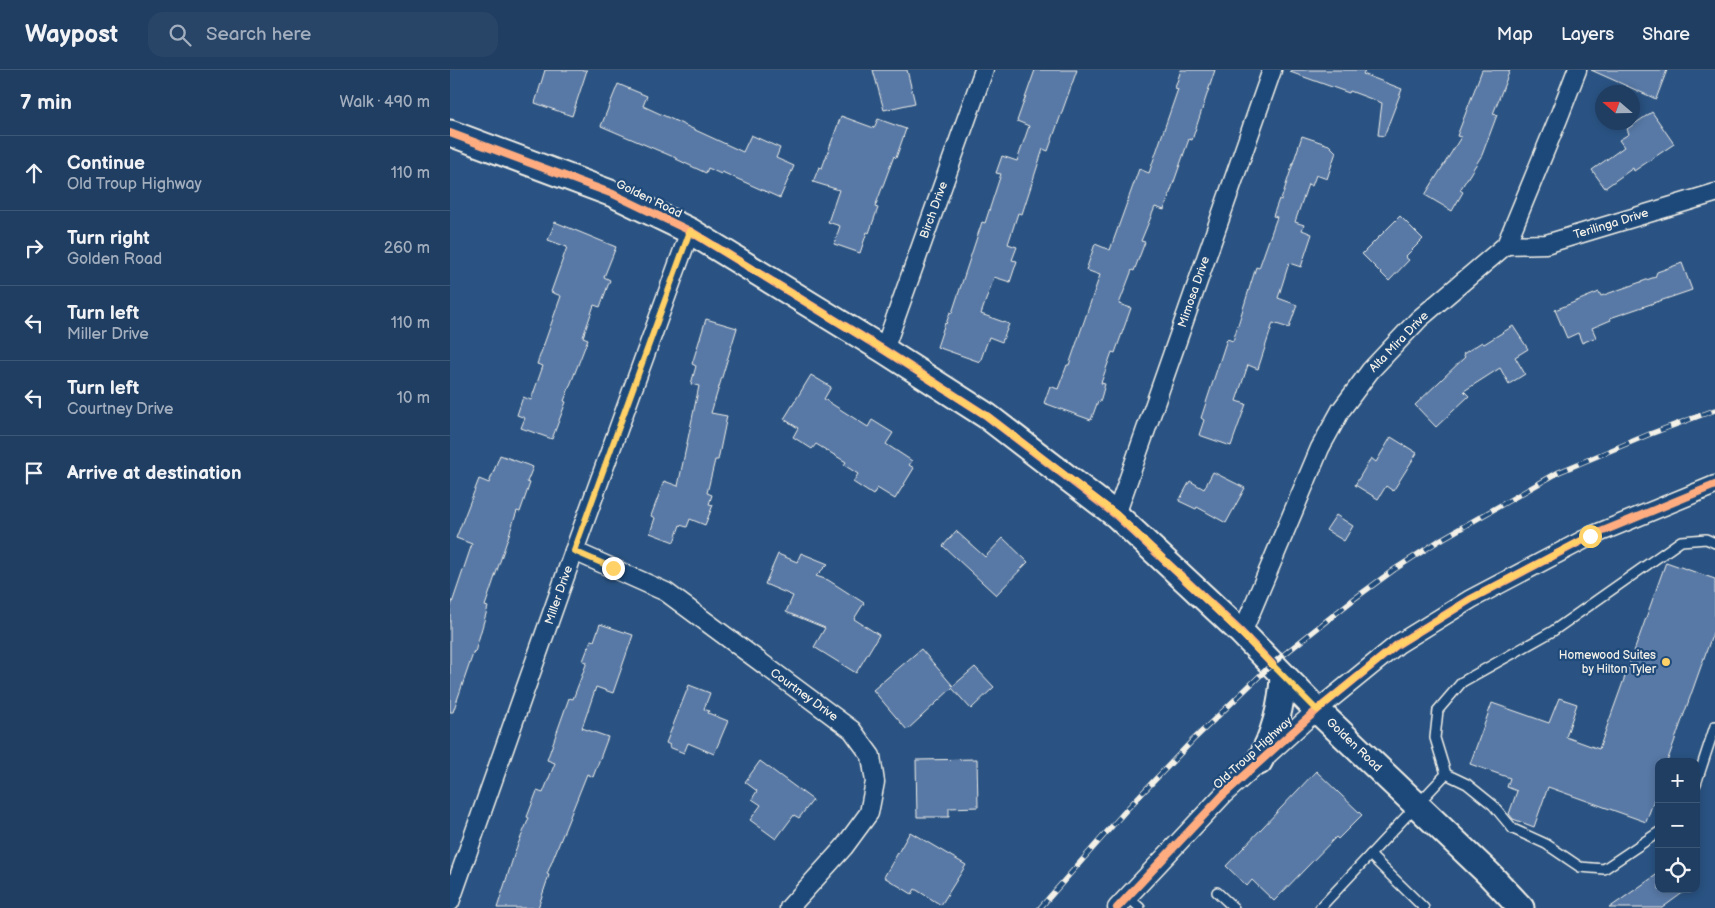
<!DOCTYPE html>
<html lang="en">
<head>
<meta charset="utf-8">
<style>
  :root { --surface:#203e62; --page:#284568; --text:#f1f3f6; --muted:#a2aebe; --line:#3d5777 }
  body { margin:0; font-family:"Balsamiq Sans",sans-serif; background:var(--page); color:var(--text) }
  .controls { position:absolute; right:15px; bottom:15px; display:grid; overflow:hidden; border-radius:10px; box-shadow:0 2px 8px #0003 }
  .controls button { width:45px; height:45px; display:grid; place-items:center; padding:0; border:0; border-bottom:1px solid var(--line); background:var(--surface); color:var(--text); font:25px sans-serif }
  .compass { position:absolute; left:1145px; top:15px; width:45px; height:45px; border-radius:50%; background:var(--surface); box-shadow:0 2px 8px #0003; rotate:290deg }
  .stop { position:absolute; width:15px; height:15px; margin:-11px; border:4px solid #ffd166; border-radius:50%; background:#fff }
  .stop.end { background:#ffd166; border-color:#fff; box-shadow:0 1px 5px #0008 }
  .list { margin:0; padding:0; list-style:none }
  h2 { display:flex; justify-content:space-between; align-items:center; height:65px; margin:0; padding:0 20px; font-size:21px }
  h2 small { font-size:16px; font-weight:400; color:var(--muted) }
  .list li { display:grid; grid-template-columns:32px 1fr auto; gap:15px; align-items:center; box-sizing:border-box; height:75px; padding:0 20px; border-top:1px solid var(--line) }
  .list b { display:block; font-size:19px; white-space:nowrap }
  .list p { margin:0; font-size:16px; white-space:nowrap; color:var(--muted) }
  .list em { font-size:16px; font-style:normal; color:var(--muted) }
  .icon { flex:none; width:28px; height:28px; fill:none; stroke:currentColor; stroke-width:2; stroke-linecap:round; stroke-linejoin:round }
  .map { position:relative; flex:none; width:1265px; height:838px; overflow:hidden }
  header { display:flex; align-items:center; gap:30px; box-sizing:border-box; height:70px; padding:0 25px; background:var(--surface); border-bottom:1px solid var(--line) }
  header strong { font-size:24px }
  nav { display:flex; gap:28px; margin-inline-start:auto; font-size:18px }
  .search { width:350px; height:45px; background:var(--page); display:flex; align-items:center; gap:12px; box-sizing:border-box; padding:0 18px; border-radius:15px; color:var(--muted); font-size:19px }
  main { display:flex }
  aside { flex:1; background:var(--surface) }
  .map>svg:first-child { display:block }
  .building { fill:#5879a6; stroke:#f4f1e8 }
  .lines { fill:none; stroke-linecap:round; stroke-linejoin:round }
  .lane-casing { stroke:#f4f1e8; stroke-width:12 }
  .street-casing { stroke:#f4f1e8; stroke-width:21 }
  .secondary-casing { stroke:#f4f1e8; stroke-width:29 }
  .lane { stroke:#1f4a7a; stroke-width:9 }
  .street { stroke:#1f4a7a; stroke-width:18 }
  .secondary { stroke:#1f4a7a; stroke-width:25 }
  .rail-casing { stroke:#f4f1e8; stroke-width:5.5 }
  .rail { stroke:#1f4a7a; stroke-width:4; stroke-dasharray:11; stroke-linecap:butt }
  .cycleway-casing { stroke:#1f4a7a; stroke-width:11 }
  .cycleway { stroke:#ffac80; stroke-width:8 }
  .route { stroke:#ffd166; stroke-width:6 }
  .poi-dot { fill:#ffd166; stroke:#1f4a7a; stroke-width:2 }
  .labels { text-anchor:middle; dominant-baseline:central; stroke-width:4.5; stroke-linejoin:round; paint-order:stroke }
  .street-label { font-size:12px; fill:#f4f1e8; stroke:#1f4a7a }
  .poi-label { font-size:12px; fill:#f4f1e8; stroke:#1f4a7a; text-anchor:end }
</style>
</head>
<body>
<header>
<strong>Waypost</strong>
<div class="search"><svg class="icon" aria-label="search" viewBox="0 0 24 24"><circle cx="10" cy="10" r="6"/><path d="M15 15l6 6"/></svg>Search here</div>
<nav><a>Map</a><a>Layers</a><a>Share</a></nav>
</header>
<main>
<aside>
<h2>7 min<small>Walk · 490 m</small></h2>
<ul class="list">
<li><svg class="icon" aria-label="ahead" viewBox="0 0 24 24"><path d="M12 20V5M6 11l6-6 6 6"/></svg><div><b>Continue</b><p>Old Troup Highway</p></div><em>110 m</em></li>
<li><svg class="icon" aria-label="right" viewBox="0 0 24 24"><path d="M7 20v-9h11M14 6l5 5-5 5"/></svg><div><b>Turn right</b><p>Golden Road</p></div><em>260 m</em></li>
<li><svg class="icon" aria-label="left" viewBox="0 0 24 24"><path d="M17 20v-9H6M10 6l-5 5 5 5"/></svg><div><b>Turn left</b><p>Miller Drive</p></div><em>110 m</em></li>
<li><svg class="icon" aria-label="left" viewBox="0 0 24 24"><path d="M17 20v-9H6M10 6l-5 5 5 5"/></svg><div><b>Turn left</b><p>Courtney Drive</p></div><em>10 m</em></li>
<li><svg class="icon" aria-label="arrive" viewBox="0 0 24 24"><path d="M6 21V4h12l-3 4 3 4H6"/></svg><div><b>Arrive at destination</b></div></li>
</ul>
</aside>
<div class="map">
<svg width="1265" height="838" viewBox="0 0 1265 838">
  <rect width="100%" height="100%" fill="#2a5383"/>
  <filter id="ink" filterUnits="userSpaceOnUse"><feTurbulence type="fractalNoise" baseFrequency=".02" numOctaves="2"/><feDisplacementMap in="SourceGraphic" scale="10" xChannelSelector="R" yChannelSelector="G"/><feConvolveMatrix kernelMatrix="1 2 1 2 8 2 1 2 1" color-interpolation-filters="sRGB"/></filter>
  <g filter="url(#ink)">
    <!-- building -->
    <g class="building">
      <polygon points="95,0 137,0 122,46 85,33"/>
      <polygon points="423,0 457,0 465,33 434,40"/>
      <polygon points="585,0 627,0 598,81 593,79 572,144 568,143 558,174 567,177 562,190 567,191 560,212 544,207 531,244 559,254 552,272 539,267 530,292 487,277 495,253 496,254 500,242 502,243 532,152 535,153 551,104 546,103 552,86 567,91 579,56 567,51"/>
      <polygon points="731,0 765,0 742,70 739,69 714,140 705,137 691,171 695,172 684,201 682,200 669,234 681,238 665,283 662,282 651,313 655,314 650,332 648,331 641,350 594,333 600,316 608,319 617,295 619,295 650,205 636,200 645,174 660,180 689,99 699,103 728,19 725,18"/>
      <polygon points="841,0 915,0 913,4 952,19 934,66 928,65 932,33 900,21 899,23 840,2"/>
      <polygon points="1032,0 1060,0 1043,44 1047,45 1032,85 1010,120 1013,122 1002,141 975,125 1011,67 1007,66"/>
      <polygon points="1141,0 1217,0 1206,29"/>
      <polygon points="168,14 197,26 193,36 293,82 301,65 330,78 326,88 344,96 330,128 272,102 271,104 258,98 256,103 226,89 226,88 151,56"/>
      <polygon points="1202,42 1224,74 1184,101 1183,98 1155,118 1142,100 1174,77 1169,70 1179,64 1177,59"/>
      <polygon points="391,46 424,58 428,49 456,59 446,88 444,86 425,137 428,138 419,163 417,162 410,183 384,174 390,156 378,152 389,120 363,112 369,97 372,98"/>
      <polygon points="852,66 879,75 886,82 877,109 866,105 862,116 858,114 845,152 854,155 852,160 862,164 851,197 839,193 828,228 847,235 839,258 823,253 808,299 798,295 786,331 796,334 781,376 749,365 754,350 751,348 777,269 783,271 806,197 809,198 827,147 823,146 829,129 831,130"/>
      <polygon points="950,146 973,169 955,187 959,190 939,211 912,184"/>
      <polygon points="105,152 166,177 154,207 160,210 150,237 144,235 133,267 138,269 114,331 116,332 102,369 71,358 75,348 67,345 73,327 81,330 93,296 87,294 111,226 101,222 117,177 98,170"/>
      <polygon points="1232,193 1242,220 1160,248 1161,250 1142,258 1146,267 1132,273 1128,263 1117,268 1105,240 1149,222 1151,226 1205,207 1207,202"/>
      <polygon points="256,249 287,258 261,343 277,346 268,390 265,390 257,423 262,425 259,434 263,435 255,455 240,449 237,457 230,455 224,472 200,463 205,448 201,446 214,411 228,416 249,316 241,314 246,296 242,294"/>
      <polygon points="1063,256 1078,279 1065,287 1075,304 1059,314 1050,298 1014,321 1019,326 986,357 965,335 1015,287 1013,284 1032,272 1034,274"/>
      <polygon points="361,305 381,317 374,329 418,357 422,350 443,363 436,374 462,391 459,395 464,398 445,429 427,418 423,425 403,412 408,404 394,395 396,392 366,374 362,379 343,367 348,358 334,349"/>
      <polygon points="941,367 967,383 943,421 936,416 928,429 905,415 921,388 926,392"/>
      <polygon points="50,385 83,397 77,412 80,413 70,442 67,441 35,536 38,537 25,582 24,581 3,642 0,642 0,539 22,474 6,468 29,409 39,413"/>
      <polygon points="763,402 795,418 776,453 747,437 746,439 729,431 740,411 754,419"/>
      <polygon points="886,445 903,456 894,471 876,460"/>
      <polygon points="506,461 535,487 553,468 578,492 546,525 493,476"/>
      <polygon points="351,483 378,494 366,506 378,510 414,533 404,549 429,565 406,603 364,577 375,558 336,542 343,526 315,514 328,484 347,492"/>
      <polygon points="1216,492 1265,509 1265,557 1217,692 1209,692 1209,716 1196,752 1098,717 1084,757 1063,749 1059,744 1067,721 1057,717 1060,708 1020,694 1042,633 1099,653 1109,628 1127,634 1116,667 1149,679"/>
      <polygon points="150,554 183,565 163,623 146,617 132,658 158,667 143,707 137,704 97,804 99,805 88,838 47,838 66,779 79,748 77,747 87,721 93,723 105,693 97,690 119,628 123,629 137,592 133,591 141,570 144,571"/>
      <polygon points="471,579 503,616 525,597 544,617 521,639 502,618 457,660 423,620"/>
      <polygon points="239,615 260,623 254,639 259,641 258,643 278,651 264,684 238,673 234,683 219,677 220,675 216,673"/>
      <polygon points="527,689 528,737 499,738 499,747 467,747 466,690"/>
      <polygon points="310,691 363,730 349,748 344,745 326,769 300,750 311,735 302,729 307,721 295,712"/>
      <polygon points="866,701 912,745 888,769 886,767 824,831 802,810 797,816 776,796"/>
      <polygon points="460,762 516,795 491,835 465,819 462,824 434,807"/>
      <polygon points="1209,803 1209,819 1238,819 1212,838 1159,838"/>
    </g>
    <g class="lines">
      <defs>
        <g id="lane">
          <polyline points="1246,714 1265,656"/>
          <polyline points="1209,762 1154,799 1130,797 1096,774 1063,759 1043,735 1017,714 996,704 985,668 988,640 1012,612 1103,561 1231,471 1256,469 1265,473"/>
          <polyline points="920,785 974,838"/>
          <polyline points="767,822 784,838"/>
          <polyline points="678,827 690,838"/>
          <polyline points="870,838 996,704"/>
        </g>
        <g id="street">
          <polyline points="1056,175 1096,174 1265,123"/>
          <polyline points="434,280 534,0"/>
          <polyline points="666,445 822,0"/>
          <polyline points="124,481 216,522 402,660 421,686 425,712 419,743 394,777 339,838"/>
          <polyline points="792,563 870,378 891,340 920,301 969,249 1056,175 1108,49 1127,0"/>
          <polyline points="0,832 124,481 240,161"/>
          <polyline points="667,838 773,725 867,640 948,574 1021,529 1141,466 1265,415"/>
        </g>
        <g id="secondary">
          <polyline points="0,63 163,124 240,161 434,280 537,346 666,445 792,563 867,640 1039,804 1071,838"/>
          <path d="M809,692C824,665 832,637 833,606"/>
        </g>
      </defs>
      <!-- lane casing -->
      <use href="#lane" class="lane-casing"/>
      <!-- street casing -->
      <use href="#street" class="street-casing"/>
      <!-- secondary casing -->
      <use href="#secondary" class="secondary-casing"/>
      <!-- lane -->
      <use href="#lane" class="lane"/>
      <!-- street -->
      <use href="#street" class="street"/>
      <!-- secondary -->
      <use href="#secondary" class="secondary"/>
      <defs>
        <polyline id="rail" points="590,838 678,738 743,670 822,594 904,529 945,499 990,470 1109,402 1200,364 1265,340"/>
      </defs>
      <!-- rail casing -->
      <use href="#rail" class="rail-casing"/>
      <!-- rail -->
      <use href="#rail" class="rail"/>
      <defs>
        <g id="cycleway">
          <polyline points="0,63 163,124 240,161 434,280 537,346 666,445 792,563 822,594"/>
          <polyline points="667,838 773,725 867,640 948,574 1021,529 1141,466 1265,415"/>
        </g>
      </defs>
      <!-- cycleway casing -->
      <use href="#cycleway" class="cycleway-casing"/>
      <!-- cycleway -->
      <use href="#cycleway" class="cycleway"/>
    </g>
  </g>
  <g class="lines" filter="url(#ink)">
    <!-- route -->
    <polyline class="route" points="163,498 124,481 240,161 434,280 537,346 666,444 792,564 867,640 948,574 1021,529 1140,466"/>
  </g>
  <!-- markers -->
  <circle class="poi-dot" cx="1216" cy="592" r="5"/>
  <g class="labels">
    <!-- street labels -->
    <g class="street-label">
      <text transform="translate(199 129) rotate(26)">Golden Road</text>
      <text transform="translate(484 140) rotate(-70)">Birch Drive</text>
      <text transform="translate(1161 154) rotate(-17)">Terilinga Drive</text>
      <text transform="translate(744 222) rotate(-71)">Mimosa Drive</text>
      <text transform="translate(949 272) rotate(-46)">Alta Mira Drive</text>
      <text transform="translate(109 525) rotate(-71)">Miller Drive</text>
      <text transform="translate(354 625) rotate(36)">Courtney Drive</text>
      <text transform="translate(904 675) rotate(44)">Golden Road</text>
      <text transform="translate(803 683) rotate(-42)">Old Troup Highway</text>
    </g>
    <!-- poi labels -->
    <g class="poi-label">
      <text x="1206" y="585">Homewood Suites<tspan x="1206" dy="14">by Hilton Tyler</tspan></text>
    </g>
  </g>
</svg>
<div class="controls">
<button>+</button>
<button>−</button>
<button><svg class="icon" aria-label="locate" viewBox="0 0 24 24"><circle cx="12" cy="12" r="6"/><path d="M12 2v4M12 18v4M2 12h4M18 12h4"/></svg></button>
</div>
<svg class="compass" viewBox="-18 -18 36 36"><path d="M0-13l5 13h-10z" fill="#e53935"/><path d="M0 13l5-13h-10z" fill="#a2aebe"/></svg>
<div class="stop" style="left:1140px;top:466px"></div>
<div class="stop end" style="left:163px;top:498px"></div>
</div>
</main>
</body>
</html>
